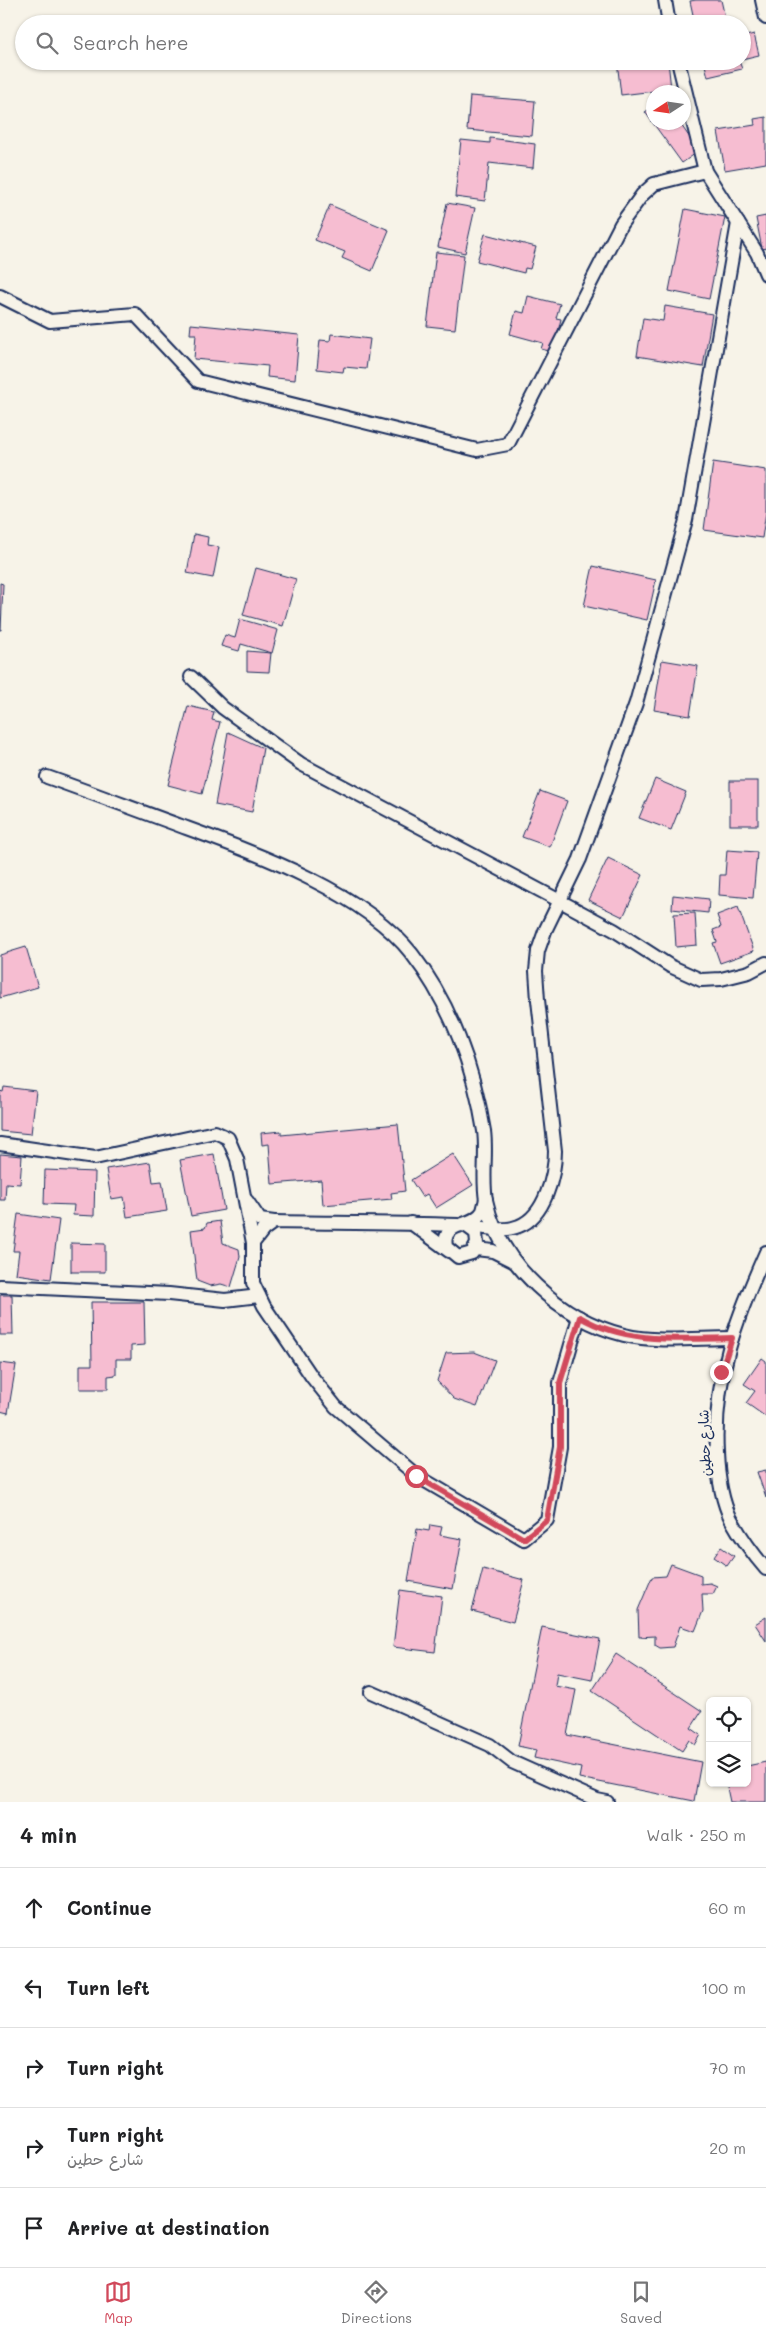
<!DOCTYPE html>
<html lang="en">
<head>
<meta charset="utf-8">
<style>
  :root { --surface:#fff; --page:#f6f6f6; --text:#202124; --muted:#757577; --line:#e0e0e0; --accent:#d1495b }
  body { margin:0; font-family:Mali,"Playpen Sans Arabic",sans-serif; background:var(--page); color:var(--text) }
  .controls { position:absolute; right:15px; bottom:15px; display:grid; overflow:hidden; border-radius:8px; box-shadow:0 1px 4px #0004 }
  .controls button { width:45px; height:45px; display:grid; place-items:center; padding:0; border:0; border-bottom:1px solid var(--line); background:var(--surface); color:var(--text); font:25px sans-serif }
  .compass { position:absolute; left:646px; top:85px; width:45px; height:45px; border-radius:50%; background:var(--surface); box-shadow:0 1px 4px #0004; rotate:258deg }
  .stop { position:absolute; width:15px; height:15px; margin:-11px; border:4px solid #d1495b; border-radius:50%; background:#fff }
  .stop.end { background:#d1495b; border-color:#fff; box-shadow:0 1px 5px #0008 }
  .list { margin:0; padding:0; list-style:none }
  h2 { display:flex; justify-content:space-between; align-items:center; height:65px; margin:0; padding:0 20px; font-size:21px }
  h2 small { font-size:16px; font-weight:400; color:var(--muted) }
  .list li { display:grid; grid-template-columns:32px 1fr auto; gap:15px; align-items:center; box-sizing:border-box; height:80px; padding:0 20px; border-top:1px solid var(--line) }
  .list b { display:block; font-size:19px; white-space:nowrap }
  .list p { margin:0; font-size:16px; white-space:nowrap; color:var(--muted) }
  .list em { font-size:16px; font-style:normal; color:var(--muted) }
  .icon { flex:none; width:28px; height:28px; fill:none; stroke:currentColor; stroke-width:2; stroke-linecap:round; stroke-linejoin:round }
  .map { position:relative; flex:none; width:766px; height:1802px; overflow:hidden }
  .search { position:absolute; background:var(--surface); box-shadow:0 1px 4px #0004; left:15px; right:15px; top:15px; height:55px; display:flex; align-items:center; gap:12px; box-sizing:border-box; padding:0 18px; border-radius:28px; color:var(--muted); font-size:19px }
  .sheet { height:465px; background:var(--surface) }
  nav { display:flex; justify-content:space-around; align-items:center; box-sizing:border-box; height:70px; border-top:1px solid var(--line); background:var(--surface); font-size:14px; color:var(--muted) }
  nav a { display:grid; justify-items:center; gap:2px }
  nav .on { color:var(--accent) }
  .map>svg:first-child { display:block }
  .building { fill:#f6bdd1; stroke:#1b2f5e }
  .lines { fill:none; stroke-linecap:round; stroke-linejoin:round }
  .minor-casing { stroke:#1b2f5e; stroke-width:16 }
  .minor { stroke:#f7f3e8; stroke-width:12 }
  .route { stroke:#d1495b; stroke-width:6 }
  .labels { text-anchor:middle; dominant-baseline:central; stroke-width:5; stroke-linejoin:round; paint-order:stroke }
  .street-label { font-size:14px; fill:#1b2f5e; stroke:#f7f3e8 }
</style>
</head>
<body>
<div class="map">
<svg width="766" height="1802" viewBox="0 0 766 1802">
  <rect width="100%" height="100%" fill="#f7f3e8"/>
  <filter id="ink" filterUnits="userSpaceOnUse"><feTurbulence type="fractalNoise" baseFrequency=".02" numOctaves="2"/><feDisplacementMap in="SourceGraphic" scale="10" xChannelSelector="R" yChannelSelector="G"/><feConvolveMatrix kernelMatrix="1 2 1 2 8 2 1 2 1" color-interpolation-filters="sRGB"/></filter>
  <g filter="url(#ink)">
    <!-- building -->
    <g class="building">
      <polygon points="696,0 721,0 726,22 695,24 690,1"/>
      <polygon points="754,34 759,55 742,59 742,37"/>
      <polygon points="496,61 523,61 522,68 495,65"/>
      <polygon points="617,61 668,61 671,89 621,95"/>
      <polygon points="704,61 739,61 742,69 708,77"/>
      <polygon points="470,96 535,101 532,136 467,130"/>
      <polygon points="654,106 654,122 679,122 699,151 682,163 645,112"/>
      <polygon points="766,117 766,163 725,170 718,131 755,125 754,119"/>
      <polygon points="490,138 535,144 533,168 489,163 485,201 455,197 461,140 490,143"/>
      <polygon points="447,203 475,208 465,253 438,247"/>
      <polygon points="330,205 389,230 372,271 342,258 345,252 315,240"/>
      <polygon points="685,209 725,217 709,299 669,291"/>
      <polygon points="766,216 766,248 762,249 756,218"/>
      <polygon points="485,234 536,247 530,269 525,268 524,273 477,261"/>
      <polygon points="436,252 464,255 455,329 427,326"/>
      <polygon points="528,296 560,304 556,318 561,319 553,352 541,349 543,343 510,334 516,311 524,313"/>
      <polygon points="665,306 712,314 703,367 637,356 643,318 663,321"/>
      <polygon points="191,324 299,335 295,380 267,377 268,366 194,359 196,334 190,334"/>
      <polygon points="331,334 370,339 366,369 344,367 343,372 317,369 320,340 330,341"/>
      <polygon points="713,462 766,470 766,512 762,538 704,530"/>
      <polygon points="194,534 208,537 207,545 219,547 213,578 187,573"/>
      <polygon points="593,566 656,580 647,620 584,606"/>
      <polygon points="256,568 296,579 283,626 243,615"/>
      <polygon points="0,583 3,584 1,630 0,630"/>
      <polygon points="240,619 278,630 272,653 241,644 239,651 221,646 225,635 235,638"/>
      <polygon points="247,651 271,653 269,672 247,671"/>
      <polygon points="662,660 698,666 690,716 654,710"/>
      <polygon points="188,706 214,712 212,720 220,722 202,794 168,785"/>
      <polygon points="228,732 263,748 252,812 215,805"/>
      <polygon points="655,779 686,792 671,830 639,818"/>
      <rect x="730" y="781" width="28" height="44"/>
      <polygon points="540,791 567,801 550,847 522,837"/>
      <polygon points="727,850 757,852 753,898 719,895 720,875 725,875"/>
      <polygon points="608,858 643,875 623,917 588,900"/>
      <polygon points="673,895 709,899 708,913 672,909"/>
      <polygon points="738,907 754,951 720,963 713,943 717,942 713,930 721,927 717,915"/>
      <polygon points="695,913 697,945 676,947 674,914"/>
      <polygon points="26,947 38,987 0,998 0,955"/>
      <polygon points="4,1087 36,1091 31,1134 0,1131 0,1091 3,1092"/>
      <polygon points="398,1124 405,1191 391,1193 392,1199 323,1205 321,1180 272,1184 269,1144 262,1145 261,1133 281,1131 281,1135"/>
      <polygon points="0,1154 22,1156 20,1184 6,1183 5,1200 0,1200"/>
      <polygon points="214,1154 224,1210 191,1216 180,1160"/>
      <polygon points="453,1154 473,1185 436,1208 427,1194 422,1197 411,1180"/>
      <polygon points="150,1162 153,1182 162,1181 167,1211 127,1217 124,1197 111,1199 106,1169"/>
      <polygon points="45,1170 95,1172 94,1216 73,1215 74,1205 44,1204"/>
      <polygon points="18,1214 59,1220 51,1279 16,1274 19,1251 13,1251"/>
      <polygon points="220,1221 223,1243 239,1249 240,1257 231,1287 221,1284 210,1286 197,1281 191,1230 205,1228 207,1223"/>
      <polygon points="71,1243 105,1244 105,1272 71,1272"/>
      <polygon points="0,1295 12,1295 13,1335 0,1335"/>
      <polygon points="91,1302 144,1302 145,1345 131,1346 131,1359 116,1359 116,1375 108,1376 108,1389 80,1389 80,1365 92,1365"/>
      <polygon points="474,1352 495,1360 477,1407 454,1399 437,1381 446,1353"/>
      <polygon points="762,1358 766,1361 766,1417 746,1403 755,1391 744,1384"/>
      <polygon points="0,1363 16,1365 8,1413 0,1411"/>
      <polygon points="766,1470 766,1498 757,1472"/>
      <polygon points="430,1525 442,1527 440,1535 462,1539 453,1589 408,1581 417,1529 429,1531"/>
      <polygon points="721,1547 734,1556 727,1566 714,1557"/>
      <polygon points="671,1564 701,1575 701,1584 710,1583 717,1586 713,1594 702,1594 703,1611 695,1631 680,1626 673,1647 660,1648 655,1645 655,1636 639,1637 638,1610 652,1577 666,1576"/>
      <polygon points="483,1569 524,1580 513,1622 472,1611"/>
      <polygon points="400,1590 442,1596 435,1652 393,1647"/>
      <polygon points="766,1617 766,1641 755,1624"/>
      <polygon points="542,1627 600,1639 592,1680 557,1673 555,1686 576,1690 567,1735 701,1762 694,1801 579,1778 581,1768 534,1758 536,1750 518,1746"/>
      <polygon points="616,1654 702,1711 691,1728 701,1735 695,1745 689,1740 682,1751 592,1691"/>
      <polygon points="766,1762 766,1802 730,1802 726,1783 747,1783 747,1766"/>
    </g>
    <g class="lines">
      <defs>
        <g id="minor">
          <polyline points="665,0 669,24"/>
          <polyline points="762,0 766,18"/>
          <polyline points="678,61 705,171 757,253 766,274"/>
          <polyline points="0,296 50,321 135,314 198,381 477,450 508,444 621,224 642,195 654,184 705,171"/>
          <polyline points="191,677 223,708 301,764 560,901 614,930 670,966 701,980 721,979 749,972 766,963"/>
          <path d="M47,777C92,793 137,810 181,826C255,853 363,891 412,954C451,1004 474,1068 484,1131C487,1153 482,1177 486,1200C499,1264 562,1320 624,1335C658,1343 697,1338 732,1338"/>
          <polyline points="0,1144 95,1158 215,1132 228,1138 237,1159 253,1243 253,1283 264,1306 312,1377 336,1407 417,1476 524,1539 547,1520 560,1447 560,1383 579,1317"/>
          <polyline points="247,1201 260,1220 274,1222"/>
          <polyline points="411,1223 449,1251"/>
          <path d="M465,1225L476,1233L477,1244L472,1253L458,1257L446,1247C441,1220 473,1229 483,1211C484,1207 485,1203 486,1199"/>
          <path d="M253,1243L263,1230L274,1222C336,1223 397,1223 458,1225C478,1225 500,1234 519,1226C545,1216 555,1175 555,1151L538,1000L536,971L538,951L545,931L580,859L636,703L686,520L738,223"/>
          <polyline points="476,1249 493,1251 515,1262"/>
          <path d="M766,1252C736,1319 713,1378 717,1453C718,1475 721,1499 731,1519C741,1537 753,1554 766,1569"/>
          <polyline points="0,1286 169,1294 225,1300 259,1296"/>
          <polyline points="371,1692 490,1745 512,1762 597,1800 607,1802"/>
        </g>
      </defs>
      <!-- minor casing -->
      <use href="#minor" class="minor-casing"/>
      <!-- minor -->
      <use href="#minor" class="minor"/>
    </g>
  </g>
  <g class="lines" filter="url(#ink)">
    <!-- route -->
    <path class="route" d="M416,1476L524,1539L547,1520L560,1447V1383L580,1317C626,1344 680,1339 732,1338L721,1372"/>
  </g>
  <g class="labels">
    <!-- street labels -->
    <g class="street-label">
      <text transform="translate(704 1443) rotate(-92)">شارع حطين</text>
    </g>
  </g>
</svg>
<div class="controls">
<button><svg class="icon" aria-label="locate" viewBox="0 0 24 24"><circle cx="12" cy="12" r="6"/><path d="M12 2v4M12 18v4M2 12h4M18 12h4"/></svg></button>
<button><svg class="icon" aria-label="layers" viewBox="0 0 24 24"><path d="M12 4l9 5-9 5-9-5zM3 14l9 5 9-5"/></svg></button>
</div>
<svg class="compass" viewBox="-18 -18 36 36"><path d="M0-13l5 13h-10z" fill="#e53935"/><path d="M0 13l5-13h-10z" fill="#757577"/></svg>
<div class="stop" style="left:416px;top:1476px"></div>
<div class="stop end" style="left:721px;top:1372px"></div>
<div class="search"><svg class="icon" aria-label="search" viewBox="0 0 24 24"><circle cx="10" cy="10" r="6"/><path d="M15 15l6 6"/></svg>Search here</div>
</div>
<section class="sheet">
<h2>4 min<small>Walk · 250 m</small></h2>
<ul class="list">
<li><svg class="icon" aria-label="ahead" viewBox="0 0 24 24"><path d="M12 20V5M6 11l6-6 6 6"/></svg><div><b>Continue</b></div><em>60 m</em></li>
<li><svg class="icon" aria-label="left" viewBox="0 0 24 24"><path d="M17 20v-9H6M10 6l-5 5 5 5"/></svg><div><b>Turn left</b></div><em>100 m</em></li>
<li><svg class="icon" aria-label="right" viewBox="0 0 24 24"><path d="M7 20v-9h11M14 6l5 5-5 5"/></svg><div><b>Turn right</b></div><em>70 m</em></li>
<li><svg class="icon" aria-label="right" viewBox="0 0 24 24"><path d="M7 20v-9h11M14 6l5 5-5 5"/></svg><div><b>Turn right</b><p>شارع حطين</p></div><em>20 m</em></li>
<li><svg class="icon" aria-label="arrive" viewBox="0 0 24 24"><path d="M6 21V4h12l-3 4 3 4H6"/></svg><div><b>Arrive at destination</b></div></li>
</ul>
</section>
<nav>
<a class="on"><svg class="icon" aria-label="map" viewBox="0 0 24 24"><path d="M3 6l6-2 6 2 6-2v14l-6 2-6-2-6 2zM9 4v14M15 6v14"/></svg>Map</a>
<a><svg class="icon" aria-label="directions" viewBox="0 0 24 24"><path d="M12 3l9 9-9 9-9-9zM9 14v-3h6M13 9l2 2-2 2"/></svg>Directions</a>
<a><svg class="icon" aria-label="saved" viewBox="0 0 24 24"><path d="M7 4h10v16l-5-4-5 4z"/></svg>Saved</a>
</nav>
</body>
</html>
